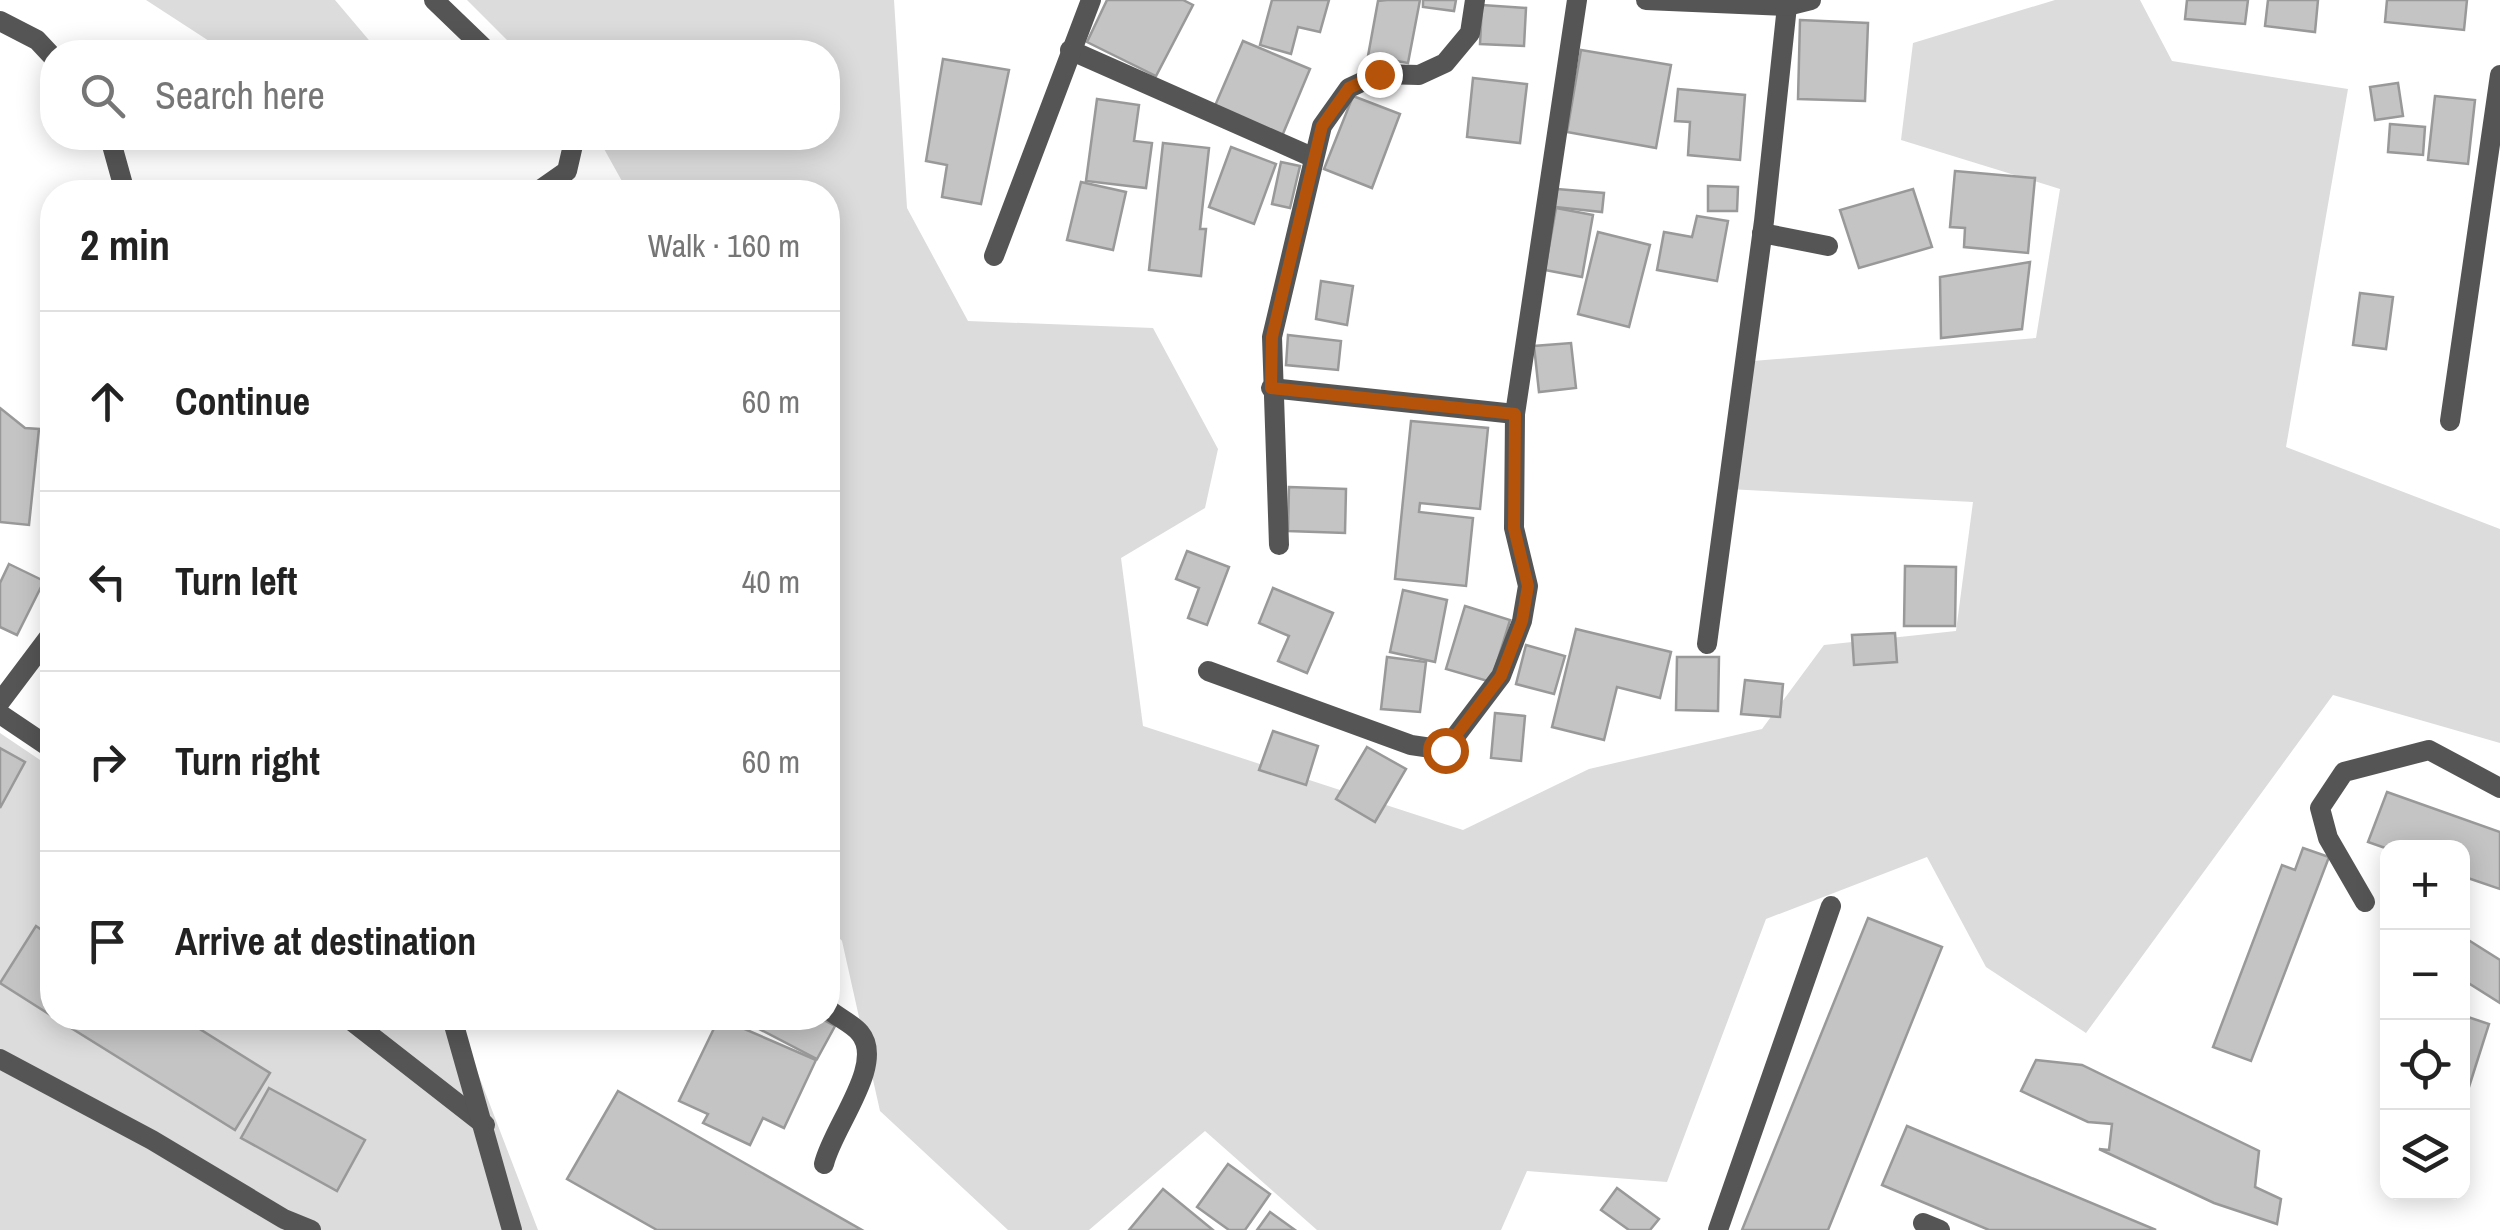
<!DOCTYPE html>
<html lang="en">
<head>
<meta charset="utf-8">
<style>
  :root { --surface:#fff; --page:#f6f6f6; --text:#222; --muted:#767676; --line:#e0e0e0 }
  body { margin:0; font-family:"Archivo Narrow",sans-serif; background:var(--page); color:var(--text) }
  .controls { position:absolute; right:30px; bottom:30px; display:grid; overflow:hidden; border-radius:20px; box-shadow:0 5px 25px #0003 }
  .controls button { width:90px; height:90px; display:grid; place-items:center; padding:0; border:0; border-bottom:2px solid var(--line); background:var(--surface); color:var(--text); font:50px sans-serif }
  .stop { position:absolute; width:30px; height:30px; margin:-22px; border:8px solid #b45309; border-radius:50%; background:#fff }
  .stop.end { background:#b45309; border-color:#fff; box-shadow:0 2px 10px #0008 }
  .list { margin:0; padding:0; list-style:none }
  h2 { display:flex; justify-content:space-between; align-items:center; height:130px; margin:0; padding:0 40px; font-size:42px }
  h2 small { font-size:32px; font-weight:400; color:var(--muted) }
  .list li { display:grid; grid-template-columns:65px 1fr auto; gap:30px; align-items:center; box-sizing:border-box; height:180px; padding:0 40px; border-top:2px solid var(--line) }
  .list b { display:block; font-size:38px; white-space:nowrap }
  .list em { font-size:32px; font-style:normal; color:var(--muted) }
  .icon { flex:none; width:55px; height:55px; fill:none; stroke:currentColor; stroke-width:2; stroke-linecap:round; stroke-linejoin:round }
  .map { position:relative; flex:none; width:2500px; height:1230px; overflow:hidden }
  .search { position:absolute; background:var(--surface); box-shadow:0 5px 25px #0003; left:40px; top:40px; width:800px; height:110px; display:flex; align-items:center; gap:25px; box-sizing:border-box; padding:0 35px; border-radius:40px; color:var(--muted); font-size:38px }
  .panel { position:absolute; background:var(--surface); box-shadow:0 5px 25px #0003; left:40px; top:180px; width:800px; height:850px; border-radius:40px }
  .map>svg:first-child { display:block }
  .green { fill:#dcdcdc }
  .building { fill:#c4c4c4; stroke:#999; stroke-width:2.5 }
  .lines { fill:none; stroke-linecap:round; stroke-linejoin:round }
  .service { stroke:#555; stroke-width:20 }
  .minor { stroke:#555; stroke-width:20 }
  .tertiary { stroke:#555; stroke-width:20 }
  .route { stroke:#b45309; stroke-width:12 }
</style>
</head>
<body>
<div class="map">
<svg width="2500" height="1230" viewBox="0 0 2500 1230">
  <rect width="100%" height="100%" fill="#fff"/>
  <!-- green -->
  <g class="green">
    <polygon points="146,0 335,0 379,52 226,52"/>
    <polygon points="467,0 894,0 907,208 968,321 1153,328 1218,449 1205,508 1121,558 1143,726 1463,830 1589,769 1762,729 1824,645 1956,631 1973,502 1728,489 1741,362 2036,338 2060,189 1901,140 1913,43 2055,0 2140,0 2172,61 2348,89 2286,447 2500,529 2500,743 2333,695 2086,1033 1986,967 1927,857 1766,919 1667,1182 1527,1171 1501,1230 1317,1230 1205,1131 1089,1230 1008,1230 880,1111 842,941 828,925 828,192 628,192 598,138 828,138 828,52 519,52"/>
    <polygon points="0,733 52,768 52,1018 434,1018 464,1037 538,1230 0,1230"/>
  </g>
  <!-- building -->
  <g class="building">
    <polygon points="1107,0 1183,0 1193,5 1156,76 1087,42"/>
    <polygon points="1272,0 1329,0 1320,32 1298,27 1291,54 1260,45"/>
    <polygon points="1387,0 1420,0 1408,63 1368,56 1378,1"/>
    <polygon points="1423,0 1456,0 1454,11 1423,7"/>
    <polygon points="2187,0 2248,0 2245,24 2185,19"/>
    <polygon points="2268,0 2318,0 2315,32 2265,26"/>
    <polygon points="2387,0 2467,0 2464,30 2385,22"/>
    <polygon points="1482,5 1526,8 1524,46 1480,44"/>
    <polygon points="1800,20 1868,23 1865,101 1798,99"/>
    <polygon points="1243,41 1310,69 1282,136 1214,108"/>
    <polygon points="1581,50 1671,65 1656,148 1567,132"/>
    <polygon points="943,59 1009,70 981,204 942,197 947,165 926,161"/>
    <polygon points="1473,78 1527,84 1520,143 1467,137"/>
    <polygon points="2398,83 2403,116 2375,120 2370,87"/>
    <polygon points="1678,89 1745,95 1740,160 1688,155 1690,122 1675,121"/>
    <polygon points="1353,96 1400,114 1372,188 1324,169"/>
    <polygon points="2435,96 2475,100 2468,164 2428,160"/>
    <polygon points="1097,99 1139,105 1134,141 1152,143 1146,188 1086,181"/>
    <polygon points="2390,124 2425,127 2423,155 2388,152"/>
    <polygon points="1163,143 1209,148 1200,229 1206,229 1201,276 1149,270"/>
    <polygon points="1231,147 1276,164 1254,224 1209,207"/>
    <polygon points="1281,162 1300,166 1290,208 1272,204"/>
    <polygon points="1955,171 2035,178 2028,253 1964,247 1965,228 1950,227"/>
    <polygon points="1081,182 1126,192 1113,250 1067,240"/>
    <polygon points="1708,186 1738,187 1737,211 1708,211"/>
    <polygon points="1557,189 1604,193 1602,212 1555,207"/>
    <polygon points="1913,189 1932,247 1859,268 1840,210"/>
    <polygon points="1556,208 1593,215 1582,277 1545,270"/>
    <polygon points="1697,216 1728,221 1717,281 1657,270 1664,232 1692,237"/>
    <polygon points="1598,232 1650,245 1629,327 1578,314"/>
    <polygon points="2030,262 2022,329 1941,338 1940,277"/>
    <polygon points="1321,281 1353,286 1347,325 1316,319"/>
    <polygon points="2360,293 2393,297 2386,349 2353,345"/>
    <polygon points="1288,335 1341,341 1338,370 1286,365"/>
    <polygon points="1571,343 1576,388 1539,392 1534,346"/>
    <polygon points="0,408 25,428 39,429 29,525 0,522"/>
    <polygon points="1411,421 1488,428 1480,509 1420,503 1419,512 1473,518 1466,586 1395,579"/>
    <polygon points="1289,487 1346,489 1345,533 1288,531"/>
    <polygon points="1187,551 1229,567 1207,625 1188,618 1199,588 1176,579"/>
    <polygon points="9,564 44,581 17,635 0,627 0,583"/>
    <polygon points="1905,566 1956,567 1955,626 1904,626"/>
    <polygon points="1273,588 1333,613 1307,673 1278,661 1289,636 1259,623"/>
    <polygon points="1403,590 1447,600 1435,662 1390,652"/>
    <polygon points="1465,606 1510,620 1491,682 1446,669"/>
    <polygon points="1576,629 1671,652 1660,698 1617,687 1604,740 1552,727"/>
    <polygon points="1895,633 1897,662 1854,665 1852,635"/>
    <polygon points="1526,645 1565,656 1554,694 1516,684"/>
    <polygon points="1387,657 1426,662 1420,712 1381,709"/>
    <polygon points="1677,657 1719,657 1718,711 1676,710"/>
    <polygon points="1745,680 1783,684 1780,717 1741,714"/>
    <polygon points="1495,713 1525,716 1521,761 1491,758"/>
    <polygon points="1273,731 1318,746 1306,785 1259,770"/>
    <polygon points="1367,747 1406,769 1375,822 1336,799"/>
    <polygon points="0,748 25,762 0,808"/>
    <polygon points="2387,792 2500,832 2500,889 2462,876 2462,848 2388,849 2368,842"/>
    <polygon points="2303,848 2329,857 2251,1061 2213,1047 2282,865 2295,870"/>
    <polygon points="1868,918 1942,947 1828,1230 1742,1230"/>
    <polygon points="36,926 52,937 52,1016 0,983"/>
    <polygon points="2462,936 2500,960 2500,1003 2462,979"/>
    <polygon points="2462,1015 2489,1024 2468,1090 2462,1089"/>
    <polygon points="55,1018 182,1018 270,1073 235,1130"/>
    <polygon points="719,1018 816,1060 784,1128 763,1118 750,1145 703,1123 708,1114 679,1101"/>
    <polygon points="738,1018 820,1018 835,1026 817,1059"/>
    <polygon points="2036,1060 2082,1065 2259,1151 2255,1187 2281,1199 2277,1224 2214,1203 2099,1149 2109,1150 2112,1124 2088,1122 2021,1091"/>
    <polygon points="269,1088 365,1140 337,1191 241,1138"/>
    <polygon points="618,1091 862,1230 657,1230 567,1179"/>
    <polygon points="1907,1126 2156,1230 1989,1230 1882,1185"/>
    <polygon points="1228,1164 1270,1194 1245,1230 1229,1230 1197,1207"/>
    <polygon points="1617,1188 1659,1219 1650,1230 1629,1230 1601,1210"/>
    <polygon points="1163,1189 1213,1230 1129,1230"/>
    <polygon points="1270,1212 1295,1230 1257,1230"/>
  </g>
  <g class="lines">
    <!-- service -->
    <g class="service">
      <polyline points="434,0 488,52"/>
      <polyline points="0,21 37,40 52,56"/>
      <polyline points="110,138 125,192"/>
      <polyline points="537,192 567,171 573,145 570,138"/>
      <polyline points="0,702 52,633"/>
      <polyline points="0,714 52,749"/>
      <polyline points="2365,902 2328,838 2320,808 2344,772 2429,750 2500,788"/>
      <polyline points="348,1018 485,1125"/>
      <polyline points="452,1018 512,1230"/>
      <polyline points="0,1059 152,1140 284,1219 311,1230"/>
      <path d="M824,1164C832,1128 886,1064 860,1033C853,1024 837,1017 828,1009"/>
      <polyline points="1923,1223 1940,1230"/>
      <polyline points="1718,1230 1831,906"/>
    </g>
    <!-- minor -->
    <g class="minor">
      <polyline points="1070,50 1312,157"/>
      <polyline points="1762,233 1828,246"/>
      <polyline points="994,256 1091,0"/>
      <polyline points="1271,388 1515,414"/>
      <polyline points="2450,421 2500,75"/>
      <polyline points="1279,545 1272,337 1322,126 1349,88 1379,74 1419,75 1445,63 1470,33 1475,0"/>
      <polyline points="1707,644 1764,221 1787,6"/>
      <polyline points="1208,671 1411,745 1445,750 1501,676 1522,621 1528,586 1514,528 1515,414 1577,0"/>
    </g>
    <!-- tertiary -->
    <polyline class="tertiary" points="1646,0 1787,6 1811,0"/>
  </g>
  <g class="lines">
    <!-- route -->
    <polyline class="route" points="1379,74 1349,88 1322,126 1272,337 1271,388 1515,414 1514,528 1528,586 1522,621 1501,676 1445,750"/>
  </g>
</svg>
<div class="controls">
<button>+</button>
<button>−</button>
<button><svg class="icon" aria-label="locate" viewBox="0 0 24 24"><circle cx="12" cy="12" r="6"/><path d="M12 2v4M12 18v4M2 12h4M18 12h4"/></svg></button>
<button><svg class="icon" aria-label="layers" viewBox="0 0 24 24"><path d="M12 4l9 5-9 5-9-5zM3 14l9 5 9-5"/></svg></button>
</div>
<div class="stop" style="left:1445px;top:750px"></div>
<div class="stop end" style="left:1379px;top:74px"></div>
<div class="search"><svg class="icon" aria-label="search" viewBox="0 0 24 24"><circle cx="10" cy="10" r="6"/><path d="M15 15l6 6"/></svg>Search here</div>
<section class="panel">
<h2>2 min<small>Walk · 160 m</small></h2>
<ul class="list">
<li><svg class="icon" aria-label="ahead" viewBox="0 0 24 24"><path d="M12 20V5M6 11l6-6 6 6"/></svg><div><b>Continue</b></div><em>60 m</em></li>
<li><svg class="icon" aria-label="left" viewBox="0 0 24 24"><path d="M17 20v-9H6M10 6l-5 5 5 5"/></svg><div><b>Turn left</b></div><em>40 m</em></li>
<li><svg class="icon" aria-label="right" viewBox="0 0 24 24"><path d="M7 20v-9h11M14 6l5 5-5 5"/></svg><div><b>Turn right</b></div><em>60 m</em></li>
<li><svg class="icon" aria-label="arrive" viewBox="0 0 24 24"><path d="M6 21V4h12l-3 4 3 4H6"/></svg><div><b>Arrive at destination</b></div></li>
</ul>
</section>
</div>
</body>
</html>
